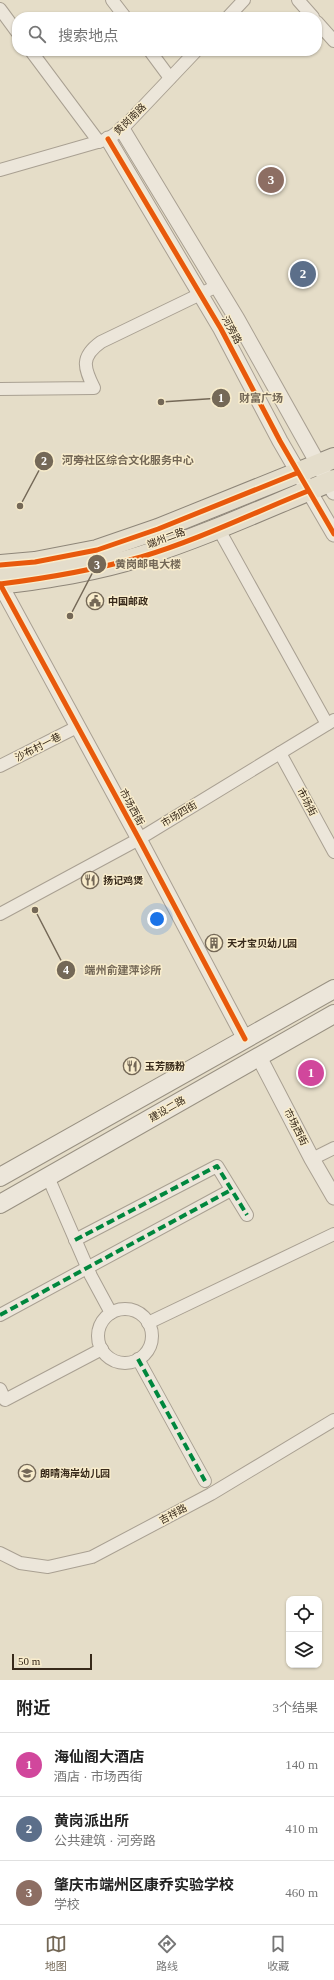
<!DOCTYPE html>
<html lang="zh">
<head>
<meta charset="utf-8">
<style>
  :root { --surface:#fff; --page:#f2f2f2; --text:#222; --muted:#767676; --line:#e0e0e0; --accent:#746857 }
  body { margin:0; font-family:"Times New Roman","Noto Sans SC",serif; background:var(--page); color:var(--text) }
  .controls { position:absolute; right:12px; bottom:12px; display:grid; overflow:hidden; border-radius:8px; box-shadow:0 1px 3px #0004 }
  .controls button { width:36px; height:36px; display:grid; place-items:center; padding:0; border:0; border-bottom:1px solid var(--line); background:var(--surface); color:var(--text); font:20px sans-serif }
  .scale { position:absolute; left:12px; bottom:10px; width:80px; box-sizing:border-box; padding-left:4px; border:2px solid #37291a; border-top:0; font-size:11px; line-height:14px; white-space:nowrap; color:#37291a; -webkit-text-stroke:3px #f8eccc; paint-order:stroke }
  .you { position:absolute; left:157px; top:919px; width:14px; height:14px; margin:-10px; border:3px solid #fff; border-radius:50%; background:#1a73e8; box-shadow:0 0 0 6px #1a73e833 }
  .badge { display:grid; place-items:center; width:26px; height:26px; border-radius:50%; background:var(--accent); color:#fff; font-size:13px; font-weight:700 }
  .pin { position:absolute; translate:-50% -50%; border:2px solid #fff; box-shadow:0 1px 4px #0006 }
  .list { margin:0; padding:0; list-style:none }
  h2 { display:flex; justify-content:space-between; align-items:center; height:52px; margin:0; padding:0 16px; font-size:17px }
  h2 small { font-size:13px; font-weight:400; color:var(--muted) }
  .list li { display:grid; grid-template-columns:26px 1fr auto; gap:12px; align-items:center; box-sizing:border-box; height:64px; padding:0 16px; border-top:1px solid var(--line) }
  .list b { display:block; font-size:15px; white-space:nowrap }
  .list p { margin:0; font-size:13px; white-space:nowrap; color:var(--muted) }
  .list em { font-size:13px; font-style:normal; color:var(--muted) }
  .icon { flex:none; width:22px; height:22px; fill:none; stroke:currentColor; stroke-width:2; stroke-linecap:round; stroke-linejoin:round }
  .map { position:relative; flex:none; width:334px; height:1680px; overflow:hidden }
  .search { position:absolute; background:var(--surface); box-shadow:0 1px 3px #0004; left:12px; right:12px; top:12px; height:44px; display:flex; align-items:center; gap:10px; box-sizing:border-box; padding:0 14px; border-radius:16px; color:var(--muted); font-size:15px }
  .sheet { height:244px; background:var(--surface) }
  nav { display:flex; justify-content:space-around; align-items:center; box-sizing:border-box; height:56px; border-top:1px solid var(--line); background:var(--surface); font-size:11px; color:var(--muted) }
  nav a { display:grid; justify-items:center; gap:2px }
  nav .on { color:var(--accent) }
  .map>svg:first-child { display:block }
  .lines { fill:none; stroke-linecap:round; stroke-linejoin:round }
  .minor-casing { stroke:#a9a092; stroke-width:14 }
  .tertiary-casing { stroke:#a9a092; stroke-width:17 }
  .secondary-casing { stroke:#999182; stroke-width:20 }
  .primary-casing { stroke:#8e8679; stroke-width:22 }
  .minor { stroke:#ece6da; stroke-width:12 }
  .tertiary { stroke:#ece6da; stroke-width:15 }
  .secondary { stroke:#ece6da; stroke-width:18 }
  .primary { stroke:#e4ddcb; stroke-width:20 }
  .quiet { stroke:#00873e; stroke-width:4; stroke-dasharray:8 4; stroke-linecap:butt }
  .cycleway-casing { stroke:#f8eccc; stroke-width:8 }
  .cycleway { stroke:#e8590c; stroke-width:5 }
  .labels { text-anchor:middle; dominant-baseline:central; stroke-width:3; stroke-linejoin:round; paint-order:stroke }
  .street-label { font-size:10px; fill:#37291a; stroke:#f8eccc }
  .poi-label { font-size:10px; font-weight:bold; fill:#37291a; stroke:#f8eccc; text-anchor:start }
  .leader { fill:none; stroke:#746857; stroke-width:1.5 }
  .callout-dot { fill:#746857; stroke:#f8eccc; stroke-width:1.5 }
  .mark-label { font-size:12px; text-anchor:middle; font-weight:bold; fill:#fff }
  .callout-label { font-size:11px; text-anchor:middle; font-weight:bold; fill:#746857; stroke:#f8eccc; stroke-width:3; stroke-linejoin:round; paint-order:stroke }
</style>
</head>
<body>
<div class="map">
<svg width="334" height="1680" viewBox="0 0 334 1680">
  <rect width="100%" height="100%" fill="#e5ddc8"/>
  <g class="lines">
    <defs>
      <g id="minor">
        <polyline points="112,0 125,17"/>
        <polyline points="298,0 313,17"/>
        <polyline points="0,9 17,32"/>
        <polyline points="228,17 244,0"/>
        <polyline points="317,22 334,41"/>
        <polyline points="31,51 99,142"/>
        <polyline points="150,51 170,78"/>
        <polyline points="0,170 108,139 122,129 196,51"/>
        <path d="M0,389L94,388C84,368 80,357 101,342L217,286"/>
        <polyline points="218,528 327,724"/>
        <polyline points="280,753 334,852"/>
        <polyline points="0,766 77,727"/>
        <polyline points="0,914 139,839 334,720"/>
        <polyline points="312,1159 334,1148"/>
        <polyline points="48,1177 91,1276 111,1313"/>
        <polyline points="75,1240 217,1166 247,1215"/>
        <circle cx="125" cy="1336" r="27"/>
        <polyline points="0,1315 231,1190"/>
        <polyline points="148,1323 334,1234"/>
        <polyline points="138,1359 205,1481"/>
        <polyline points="0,1389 5,1400 102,1349"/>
        <polyline points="0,1553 20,1563 48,1567 92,1557 211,1494 334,1420"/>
      </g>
      <g id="tertiary">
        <polyline points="122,129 237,319 334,492"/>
        <polyline points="108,139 221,329 280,441 334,534"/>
        <polyline points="0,584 139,839 245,1039"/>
        <polyline points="259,1057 312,1159 334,1197"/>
      </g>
      <g id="secondary">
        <polyline points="0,1177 334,989"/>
        <polyline points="0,1204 334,1014"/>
      </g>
      <g id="primary">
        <polyline points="0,565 35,562 97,550 158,529 334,458"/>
        <path d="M0,584C48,578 96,571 142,556C208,535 270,506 334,480"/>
      </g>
    </defs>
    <!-- minor casing -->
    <use href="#minor" class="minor-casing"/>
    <!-- tertiary casing -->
    <use href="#tertiary" class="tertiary-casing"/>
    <!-- secondary casing -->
    <use href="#secondary" class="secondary-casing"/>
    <!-- primary casing -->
    <use href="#primary" class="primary-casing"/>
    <!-- minor -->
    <use href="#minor" class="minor"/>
    <!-- tertiary -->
    <use href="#tertiary" class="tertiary"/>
    <!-- secondary -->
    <use href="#secondary" class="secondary"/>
    <!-- primary -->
    <use href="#primary" class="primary"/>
    <!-- quiet -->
    <g class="quiet">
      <polyline points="75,1240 217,1166 247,1215"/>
      <polyline points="0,1315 231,1190"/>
      <polyline points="138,1359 205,1481"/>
    </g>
    <defs>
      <g id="cycleway">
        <polyline points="108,139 221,329 280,441 334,534"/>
        <polyline points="0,565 35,562 97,550 158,529 297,473"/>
        <polyline points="0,584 139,839 245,1039"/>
        <path d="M0,584C48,578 94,570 141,557C198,540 253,513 308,491"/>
      </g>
    </defs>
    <!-- cycleway casing -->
    <use href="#cycleway" class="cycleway-casing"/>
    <!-- cycleway -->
    <use href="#cycleway" class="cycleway"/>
  </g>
  <!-- icons -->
  <defs>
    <symbol id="civic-ring" viewBox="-11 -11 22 22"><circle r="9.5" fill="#f8eccc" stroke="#746857" stroke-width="1.5"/><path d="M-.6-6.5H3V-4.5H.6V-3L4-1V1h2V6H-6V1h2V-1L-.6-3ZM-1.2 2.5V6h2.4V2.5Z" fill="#746857"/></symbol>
    <symbol id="restaurant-ring" viewBox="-11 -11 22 22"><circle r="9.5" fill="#f8eccc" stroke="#746857" stroke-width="1.5"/><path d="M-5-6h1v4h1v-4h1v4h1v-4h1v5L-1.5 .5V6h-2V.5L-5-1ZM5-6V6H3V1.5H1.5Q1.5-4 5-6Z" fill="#746857"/></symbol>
    <symbol id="building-ring" viewBox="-11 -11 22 22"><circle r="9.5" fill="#f8eccc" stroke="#746857" stroke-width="1.5"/><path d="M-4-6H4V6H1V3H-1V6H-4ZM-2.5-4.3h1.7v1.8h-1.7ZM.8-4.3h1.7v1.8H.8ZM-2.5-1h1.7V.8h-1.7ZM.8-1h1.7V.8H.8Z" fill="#746857"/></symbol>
    <symbol id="school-ring" viewBox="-11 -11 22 22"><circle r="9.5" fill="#f8eccc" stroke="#746857" stroke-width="1.5"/><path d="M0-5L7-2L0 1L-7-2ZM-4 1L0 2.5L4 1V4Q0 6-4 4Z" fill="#746857"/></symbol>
  </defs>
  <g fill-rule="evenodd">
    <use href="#civic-ring" x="85" y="591" width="20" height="20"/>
    <use href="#restaurant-ring" x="80" y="870" width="20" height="20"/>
    <use href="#building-ring" x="204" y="933" width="20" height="20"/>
    <use href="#restaurant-ring" x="122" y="1056" width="20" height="20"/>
    <use href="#school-ring" x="17" y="1463" width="20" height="20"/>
  </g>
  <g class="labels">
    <!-- street labels -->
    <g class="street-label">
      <text transform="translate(130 119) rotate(-44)">黄岗南路</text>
      <text transform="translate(232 330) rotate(61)">河旁路</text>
      <text transform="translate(166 538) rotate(-20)">端州二路</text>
      <text transform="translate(38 747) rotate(-27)">沙布村一巷</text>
      <text transform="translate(307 802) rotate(61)">市场街</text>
      <text transform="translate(132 807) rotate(61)">市场西街</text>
      <text transform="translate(179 814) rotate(-31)">市场四街</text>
      <text transform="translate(167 1109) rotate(-30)">建设二路</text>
      <text transform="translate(296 1127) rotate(63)">市场西街</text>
      <text transform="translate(173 1514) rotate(-28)">吉祥路</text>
    </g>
    <!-- poi labels -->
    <g class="poi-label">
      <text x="108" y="601">中国邮政</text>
      <text x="103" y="880">扬记鸡煲</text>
      <text x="227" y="943">天才宝贝幼儿园</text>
      <text x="145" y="1066">玉芳肠粉</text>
      <text x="40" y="1473">朗晴海岸幼儿园</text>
    </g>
  </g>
  <!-- callouts -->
  <path class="leader" d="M161 402L221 398M20 506L44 461M70 616L97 564M35 910L66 970"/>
  <g class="callout-dot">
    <circle cx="161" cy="402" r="4"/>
    <circle cx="20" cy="506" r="4"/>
    <circle cx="70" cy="616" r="4"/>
    <circle cx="35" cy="910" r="4"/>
    <circle cx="221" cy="398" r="10"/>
    <circle cx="44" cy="461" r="10"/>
    <circle cx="97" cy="564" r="10"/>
    <circle cx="66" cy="970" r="10"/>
  </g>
  <g class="mark-label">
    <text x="221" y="402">1</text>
    <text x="44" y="465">2</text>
    <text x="97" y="569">3</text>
    <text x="66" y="974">4</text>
  </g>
  <g class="callout-label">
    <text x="261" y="402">财富广场</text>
    <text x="128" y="464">河旁社区综合文化服务中心</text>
    <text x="148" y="568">黄岗邮电大楼</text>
    <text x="123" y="974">端州俞建萍诊所</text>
  </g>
</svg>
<div class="controls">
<button><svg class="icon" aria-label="locate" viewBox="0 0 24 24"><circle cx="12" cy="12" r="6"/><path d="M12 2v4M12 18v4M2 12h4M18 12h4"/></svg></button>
<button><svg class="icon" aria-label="layers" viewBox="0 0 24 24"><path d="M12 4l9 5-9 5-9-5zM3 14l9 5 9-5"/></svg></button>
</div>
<div class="scale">50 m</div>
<div class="you"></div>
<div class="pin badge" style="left:311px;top:1073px;background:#d1479c">1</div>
<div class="pin badge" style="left:303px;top:274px;background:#5c6f8a">2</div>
<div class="pin badge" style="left:271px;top:180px;background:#8d6e63">3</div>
<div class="search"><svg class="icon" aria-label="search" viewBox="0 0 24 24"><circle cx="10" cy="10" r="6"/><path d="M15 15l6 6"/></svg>搜索地点</div>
</div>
<section class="sheet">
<h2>附近<small>3个结果</small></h2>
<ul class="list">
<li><span class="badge" style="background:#d1479c">1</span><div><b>海仙阁大酒店</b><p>酒店 · 市场西街</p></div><em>140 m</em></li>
<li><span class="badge" style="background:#5c6f8a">2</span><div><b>黄岗派出所</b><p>公共建筑 · 河旁路</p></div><em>410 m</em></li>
<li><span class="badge" style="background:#8d6e63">3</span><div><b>肇庆市端州区康乔实验学校</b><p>学校</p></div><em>460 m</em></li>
</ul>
</section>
<nav>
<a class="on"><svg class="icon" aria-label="map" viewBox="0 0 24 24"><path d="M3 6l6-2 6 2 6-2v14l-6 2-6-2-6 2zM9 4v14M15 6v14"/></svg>地图</a>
<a><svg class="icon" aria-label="directions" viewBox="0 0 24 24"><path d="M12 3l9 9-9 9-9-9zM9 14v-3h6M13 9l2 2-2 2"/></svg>路线</a>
<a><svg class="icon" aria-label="saved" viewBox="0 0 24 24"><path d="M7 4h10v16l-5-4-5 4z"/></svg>收藏</a>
</nav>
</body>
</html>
